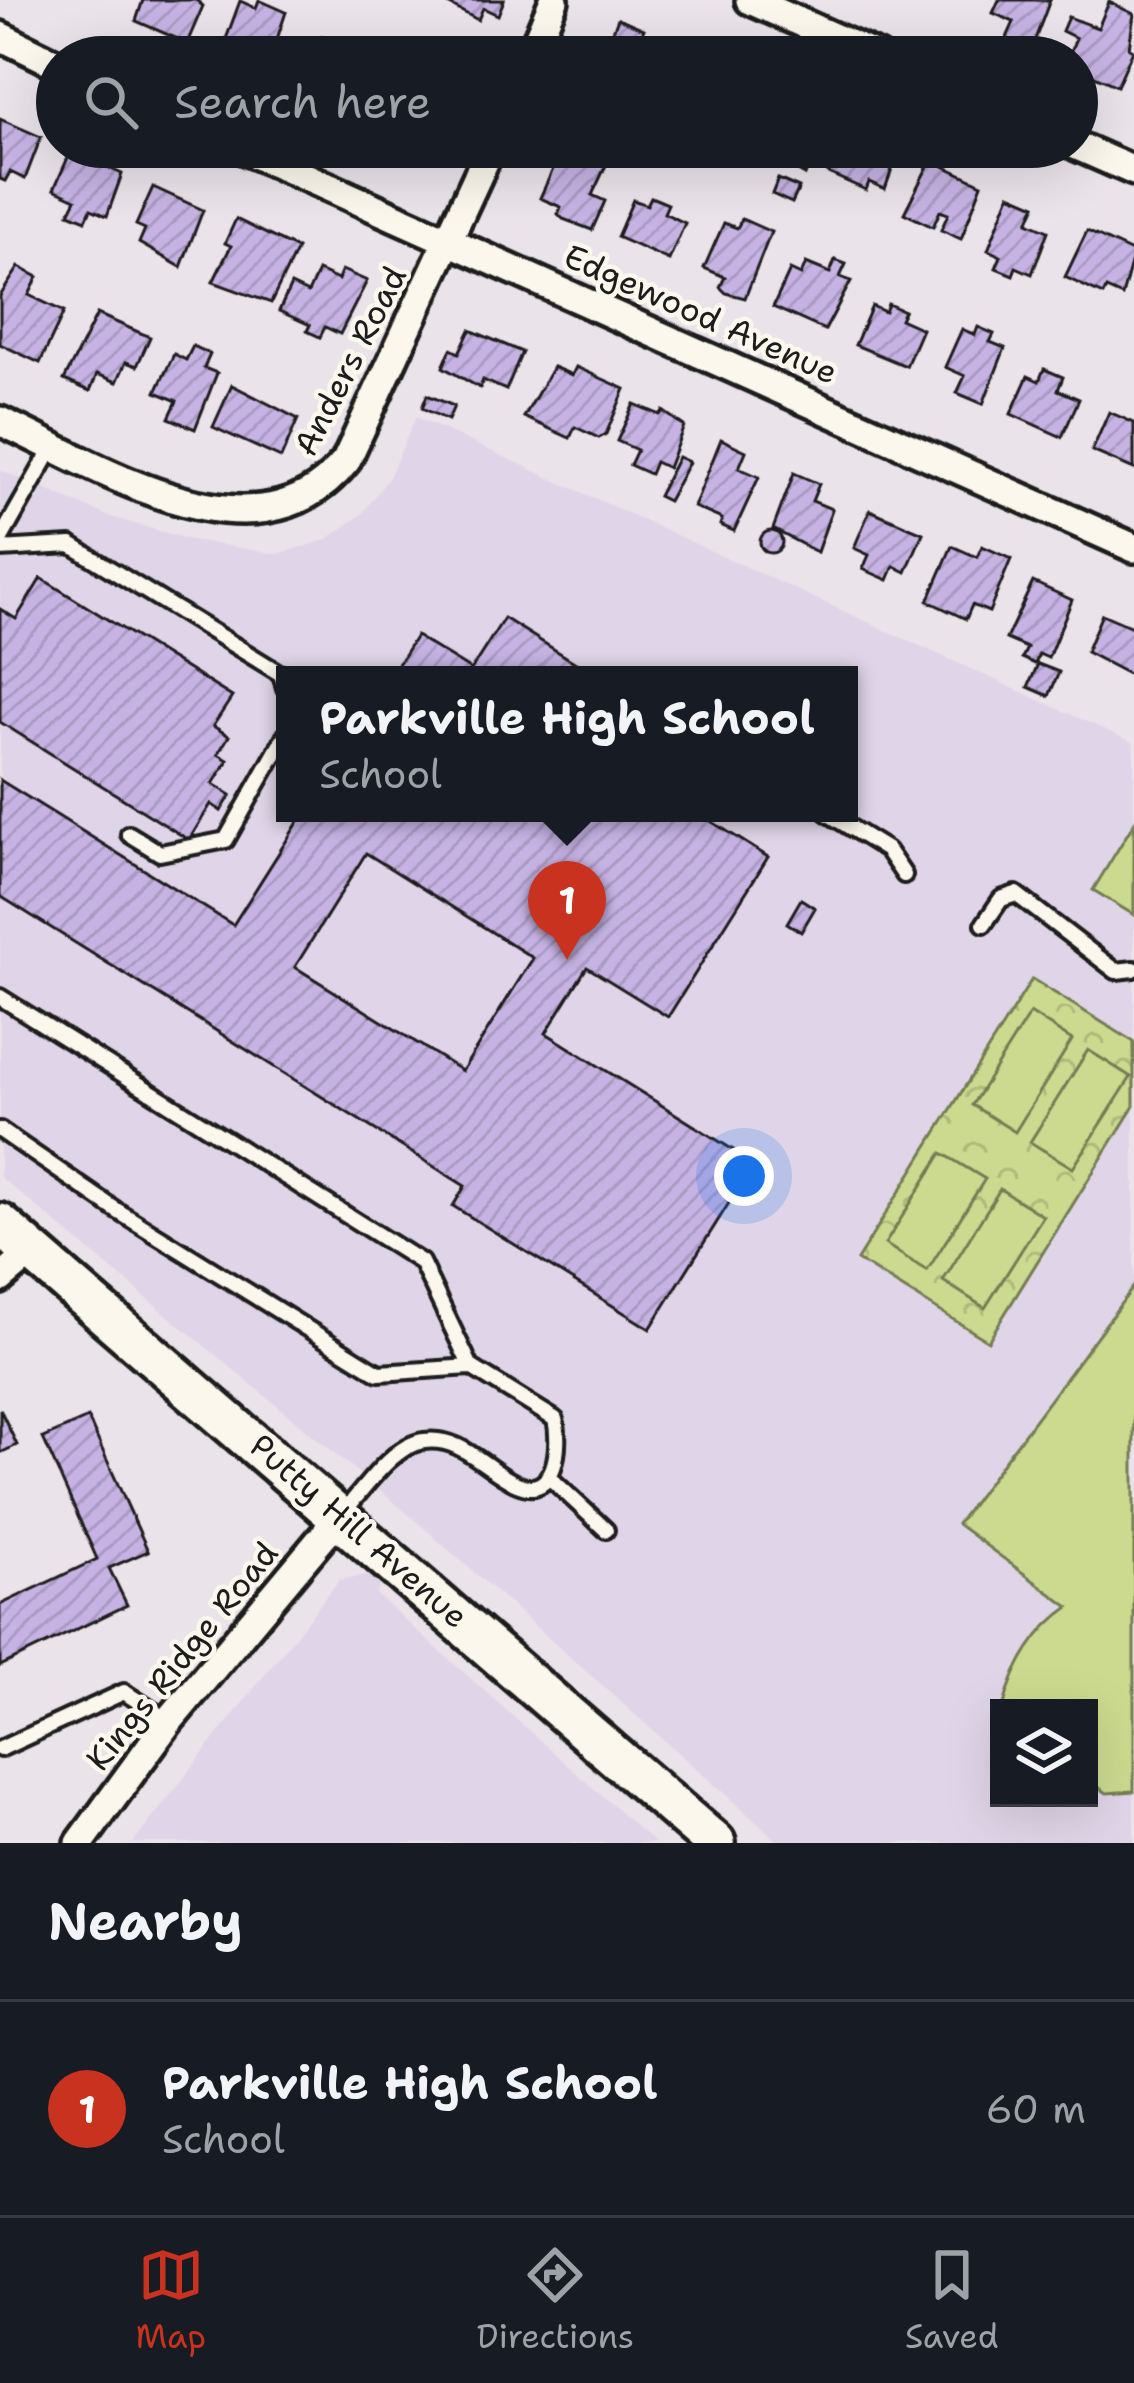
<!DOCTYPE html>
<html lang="en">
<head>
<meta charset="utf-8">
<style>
  :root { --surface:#171b24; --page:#20242c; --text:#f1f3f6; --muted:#9ea1a6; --line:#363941; --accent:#c8321e }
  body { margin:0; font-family:"Shantell Sans",sans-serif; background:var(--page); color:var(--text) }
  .controls { position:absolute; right:36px; bottom:36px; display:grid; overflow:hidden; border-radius:0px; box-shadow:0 12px 48px #0002 }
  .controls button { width:108px; height:108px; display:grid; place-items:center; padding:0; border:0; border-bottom:3px solid var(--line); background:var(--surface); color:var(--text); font:60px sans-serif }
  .you { position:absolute; left:744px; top:1176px; width:42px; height:42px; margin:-30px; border:9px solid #fff; border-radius:50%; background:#1a73e8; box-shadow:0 0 0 18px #1a73e833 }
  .badge { display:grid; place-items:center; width:78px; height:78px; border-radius:50%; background:var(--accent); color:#fff; font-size:39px; font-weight:700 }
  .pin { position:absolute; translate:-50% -99px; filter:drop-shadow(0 3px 6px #0008) }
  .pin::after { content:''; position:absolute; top:63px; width:42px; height:36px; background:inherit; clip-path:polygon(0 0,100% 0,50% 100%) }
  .popup { position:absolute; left:276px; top:666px; width:582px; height:156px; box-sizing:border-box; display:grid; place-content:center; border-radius:0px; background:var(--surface); filter:drop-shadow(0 3px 9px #0005); font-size:39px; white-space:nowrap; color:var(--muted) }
  .popup b { font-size:45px; color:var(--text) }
  .popup::after { content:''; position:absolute; left:50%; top:100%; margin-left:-24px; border:24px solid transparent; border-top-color:var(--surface) }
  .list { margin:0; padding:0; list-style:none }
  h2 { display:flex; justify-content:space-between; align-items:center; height:156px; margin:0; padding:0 48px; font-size:51px }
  h2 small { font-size:39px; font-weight:400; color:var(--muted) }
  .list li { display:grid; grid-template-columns:78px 1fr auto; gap:36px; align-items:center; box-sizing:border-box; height:216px; padding:0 48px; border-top:3px solid var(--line) }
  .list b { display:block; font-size:45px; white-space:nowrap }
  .list p { margin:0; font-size:39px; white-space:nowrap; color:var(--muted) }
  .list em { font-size:39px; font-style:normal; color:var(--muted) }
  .icon { flex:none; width:66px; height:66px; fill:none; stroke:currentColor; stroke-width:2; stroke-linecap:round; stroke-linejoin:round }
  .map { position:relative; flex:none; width:1134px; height:1843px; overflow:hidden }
  .search { position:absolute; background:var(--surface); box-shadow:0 12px 48px #0002; left:36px; right:36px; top:36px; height:132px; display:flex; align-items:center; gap:30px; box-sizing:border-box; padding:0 42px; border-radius:66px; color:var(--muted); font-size:45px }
  .sheet { height:372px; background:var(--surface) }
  nav { display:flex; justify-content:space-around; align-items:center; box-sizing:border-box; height:168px; border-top:3px solid var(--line); background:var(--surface); font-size:33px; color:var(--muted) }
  nav a { display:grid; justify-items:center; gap:6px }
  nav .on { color:var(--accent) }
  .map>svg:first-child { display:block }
  .built { fill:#e0d5e8; fill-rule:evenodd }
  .park { fill:url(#park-crowns); stroke:#747b55; stroke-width:3 }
  .pitch { fill:#cbda8e; stroke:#747b55; stroke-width:3 }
  .building { fill:url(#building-hatch); stroke:#1c1c1c; stroke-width:3; fill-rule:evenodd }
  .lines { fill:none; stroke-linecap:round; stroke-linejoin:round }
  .service-casing { stroke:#1c1c1c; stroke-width:22 }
  .minor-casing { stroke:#1c1c1c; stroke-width:36 }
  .secondary-casing { stroke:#1c1c1c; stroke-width:48 }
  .service { stroke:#fbf7ec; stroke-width:14 }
  .minor { stroke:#fbf7ec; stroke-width:27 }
  .secondary { stroke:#fbf7ec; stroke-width:39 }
  .labels { text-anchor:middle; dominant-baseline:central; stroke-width:9; stroke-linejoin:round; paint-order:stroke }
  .street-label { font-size:33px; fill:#1c1c1c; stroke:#fbf7ec }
</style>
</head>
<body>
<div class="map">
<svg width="1134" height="1843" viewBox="0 0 1134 1843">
  <defs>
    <pattern id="park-crowns" width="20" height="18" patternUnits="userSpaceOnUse" patternTransform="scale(3)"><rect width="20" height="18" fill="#cbda8e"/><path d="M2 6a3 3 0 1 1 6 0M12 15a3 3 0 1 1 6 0" fill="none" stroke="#aeba7a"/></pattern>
    <pattern id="building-hatch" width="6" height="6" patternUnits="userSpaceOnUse" patternTransform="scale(3)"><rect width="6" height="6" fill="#c6b3e4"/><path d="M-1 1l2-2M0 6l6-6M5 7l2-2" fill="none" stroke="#aa99c3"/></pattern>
  </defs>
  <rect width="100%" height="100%" fill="#ebe3ea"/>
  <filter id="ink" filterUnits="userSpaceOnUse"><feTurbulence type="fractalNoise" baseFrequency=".00833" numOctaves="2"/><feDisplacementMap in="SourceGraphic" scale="24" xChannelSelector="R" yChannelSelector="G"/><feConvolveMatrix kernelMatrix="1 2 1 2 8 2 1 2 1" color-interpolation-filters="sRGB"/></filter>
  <g filter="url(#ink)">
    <!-- built -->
    <g class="built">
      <path d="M416,417L1134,743V1843H780L407,1513L0,1177V470L108,516L187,539L277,554L326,540L362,514L389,477ZM285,675H849V813H285ZM999,1708H1089V1798H999Z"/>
      <polygon points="376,1573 384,1579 376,1594 655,1843 133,1843 339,1580"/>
    </g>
    <!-- park -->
    <polygon class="park" points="1032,979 1134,1042 1134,1106 988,1341 857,1260"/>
    <!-- pitch -->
    <g class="pitch">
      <polygon points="1134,823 1134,915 1093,890"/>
      <polygon points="1030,1013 1072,1040 1015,1132 972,1105"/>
      <polygon points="1088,1050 1131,1077 1073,1168 1030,1142"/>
      <polygon points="942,1153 985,1179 927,1271 885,1244"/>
      <polygon points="1000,1189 1043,1216 985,1308 943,1281"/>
      <path d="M1134,1286V1791L1107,1793L1089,1781V1708H1003C1014,1666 1034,1631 1069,1607L957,1524Z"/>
    </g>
    <!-- building -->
    <g class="building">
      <polygon points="143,0 196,0 203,6 187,43 136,21"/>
      <polygon points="259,0 286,12 271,57 239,57 222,50 240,1 256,8"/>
      <polygon points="440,0 504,0 498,15 483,8 478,20"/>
      <polygon points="999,0 1050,0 1031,50 1006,40 1014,22 993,13"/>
      <polygon points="1109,2 1134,14 1129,48 1133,50 1117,86 1077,68 1077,57 1068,57 1076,38 1062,31 1068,17 1098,28"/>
      <polygon points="618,18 644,29 636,47 655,57 603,57"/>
      <polygon points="322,37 342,46 357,57 316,57"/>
      <polygon points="0,119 41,137 25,179 10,172 5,181 0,179"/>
      <polygon points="563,147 582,147 609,159 592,195 605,201 592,230 563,219 558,214 561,207 540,198"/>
      <polygon points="750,147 817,147 805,175 779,160 775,168 746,156"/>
      <polygon points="840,147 900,147 885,189 869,182 866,190 828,173"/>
      <polygon points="71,151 122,174 107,216 91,209 86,220 69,213 76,199 54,189"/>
      <polygon points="931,160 982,184 961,239 941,230 948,214 940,211 933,227 904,213"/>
      <polygon points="778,179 799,188 792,203 772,194"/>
      <polygon points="153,187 203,210 181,267 139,243 145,229 136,225"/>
      <polygon points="1010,194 1036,205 1028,222 1048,231 1032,274 1016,267 1013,275 996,268 1001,256 988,250"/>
      <polygon points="651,197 668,204 664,213 685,223 669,260 617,237 633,200 647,205"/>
      <polygon points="236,219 297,249 271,303 213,282 231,246 225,243"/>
      <polygon points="742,219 771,232 745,298 726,293 720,287 725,277 704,268 724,223 737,228"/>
      <polygon points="1087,231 1134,253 1122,296 1106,289 1103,295 1065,277"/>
      <polygon points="835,260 846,264 840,277 851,281 825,330 773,307 790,270 801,275 806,263 830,273"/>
      <polygon points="19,267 38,277 29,295 64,312 40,363 0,344 0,296"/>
      <polygon points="342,270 367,281 340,334 325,327 320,337 307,331 310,325 279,311 291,285 308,293 318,271 338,280"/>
      <polygon points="888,304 904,311 900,319 922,329 906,366 855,345 872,306 885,312"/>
      <polygon points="97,314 150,337 137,366 126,362 117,382 97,374 90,391 64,380"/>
      <polygon points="978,327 994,334 990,342 1005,348 983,404 957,393 965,376 945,367 962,329 975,335"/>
      <polygon points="470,330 522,352 506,390 483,380 480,388 443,367 451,349 459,353"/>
      <polygon points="193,346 210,354 204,368 217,373 195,429 169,418 177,401 156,392 174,354 186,360"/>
      <polygon points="553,367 572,375 576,367 625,389 606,434 599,438 575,427 570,438 524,417"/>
      <polygon points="1044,369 1063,377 1058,390 1079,399 1062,437 1011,414 1028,376 1039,381"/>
      <polygon points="232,385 298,419 281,458 213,427"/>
      <polygon points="427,395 454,406 448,420 422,408"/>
      <polygon points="634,404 660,415 663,411 684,426 668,468 655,462 650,474 630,465 637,450 617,441"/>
      <polygon points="1109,412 1134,423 1134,469 1092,451"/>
      <polygon points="721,439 746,451 739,468 759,477 734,531 720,525 722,519 694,507"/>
      <polygon points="678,457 689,462 668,501 658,496"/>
      <polygon points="794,473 819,484 812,501 832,509 817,552 773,529"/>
      <polygon points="870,510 923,533 906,572 894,566 888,580 863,569 869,555 854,548"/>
      <circle cx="771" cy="542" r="11"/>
      <polygon points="952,546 977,557 982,546 1011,559 989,612 972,605 966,619 928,601"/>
      <polygon points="41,578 232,697 213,726 229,736 218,754 228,760 213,784 231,795 221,811 211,804 189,840 0,722 0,609 16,619"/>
      <polygon points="1033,582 1072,600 1048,658 1039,654 1035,664 1022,658 1027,648 1006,639"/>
      <polygon points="1102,614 1134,628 1134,677 1086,652"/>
      <polygon points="504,618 595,675 391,675 416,636 471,670"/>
      <polygon points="1038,664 1059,672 1049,696 1028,687"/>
      <path d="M0,780L233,925L304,813H698L768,857L668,1017L587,967L546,1033L754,1163L650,1329L453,1206L465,1186L0,896ZM366,853L533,958L462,1071L295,967Z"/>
      <polygon points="801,899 815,908 801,932 787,923"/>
      <polygon points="0,1409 17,1445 0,1453"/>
      <polygon points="88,1418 148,1551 109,1568 127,1605 0,1666 0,1605 97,1559 43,1438"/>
    </g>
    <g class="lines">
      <defs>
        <g id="service">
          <polyline points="0,540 54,445"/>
          <polyline points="0,549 71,545 281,674 285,688"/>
          <polyline points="827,813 887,850 904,875"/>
          <polyline points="129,834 160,853 226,840 285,736"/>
          <polyline points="984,924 1001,899 1016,894 1116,971 1134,969"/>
          <path d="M0,997L421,1262L471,1367L555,1419C561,1443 557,1501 517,1484C485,1470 463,1436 424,1441C392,1445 362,1492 341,1515"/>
          <polyline points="0,1130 116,1210 379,1373 471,1367"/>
          <polyline points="548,1476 606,1530"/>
          <polyline points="0,1749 124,1692 169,1721"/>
        </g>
        <g id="minor">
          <polyline points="750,0 878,57"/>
          <polyline points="0,36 57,64"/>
          <polyline points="530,57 554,0"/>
          <polyline points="1077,146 1134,171"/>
          <polyline points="239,147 1134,548"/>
          <path d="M0,421C98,466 258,572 346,461L491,147"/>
          <polyline points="0,1279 33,1251"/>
          <polyline points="80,1843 169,1721 341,1515"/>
        </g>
        <polyline id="secondary" points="0,1224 715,1843"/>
      </defs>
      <!-- service casing -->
      <use href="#service" class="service-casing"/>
      <!-- minor casing -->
      <use href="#minor" class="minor-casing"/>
      <!-- secondary casing -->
      <use href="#secondary" class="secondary-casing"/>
      <!-- service -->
      <use href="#service" class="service"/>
      <!-- minor -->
      <use href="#minor" class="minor"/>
      <!-- secondary -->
      <use href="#secondary" class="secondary"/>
    </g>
  </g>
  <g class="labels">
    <!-- street labels -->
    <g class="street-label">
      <text transform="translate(701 314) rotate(24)">Edgewood Avenue</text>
      <text transform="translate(350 361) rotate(-63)">Anders Road</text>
      <text transform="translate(359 1531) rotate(41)">Putty Hill Avenue</text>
      <text transform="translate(182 1656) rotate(-51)">Kings Ridge Road</text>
    </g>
  </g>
</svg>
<div class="controls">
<button><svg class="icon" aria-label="layers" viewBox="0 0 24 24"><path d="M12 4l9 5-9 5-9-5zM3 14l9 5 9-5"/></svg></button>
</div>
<div class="you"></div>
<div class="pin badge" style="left:567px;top:960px">1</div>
<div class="popup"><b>Parkville High School</b>School</div>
<div class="search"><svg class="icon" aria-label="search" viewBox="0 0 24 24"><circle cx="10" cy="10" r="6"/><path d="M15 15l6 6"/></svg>Search here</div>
</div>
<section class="sheet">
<h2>Nearby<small></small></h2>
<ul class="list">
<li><span class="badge">1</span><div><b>Parkville High School</b><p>School</p></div><em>60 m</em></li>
</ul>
</section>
<nav>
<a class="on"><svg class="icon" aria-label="map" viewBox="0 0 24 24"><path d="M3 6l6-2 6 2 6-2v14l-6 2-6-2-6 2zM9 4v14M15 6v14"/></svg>Map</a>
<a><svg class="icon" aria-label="directions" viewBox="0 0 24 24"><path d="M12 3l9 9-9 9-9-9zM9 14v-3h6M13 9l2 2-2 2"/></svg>Directions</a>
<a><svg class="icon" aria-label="saved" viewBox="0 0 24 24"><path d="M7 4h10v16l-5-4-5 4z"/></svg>Saved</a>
</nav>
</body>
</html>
